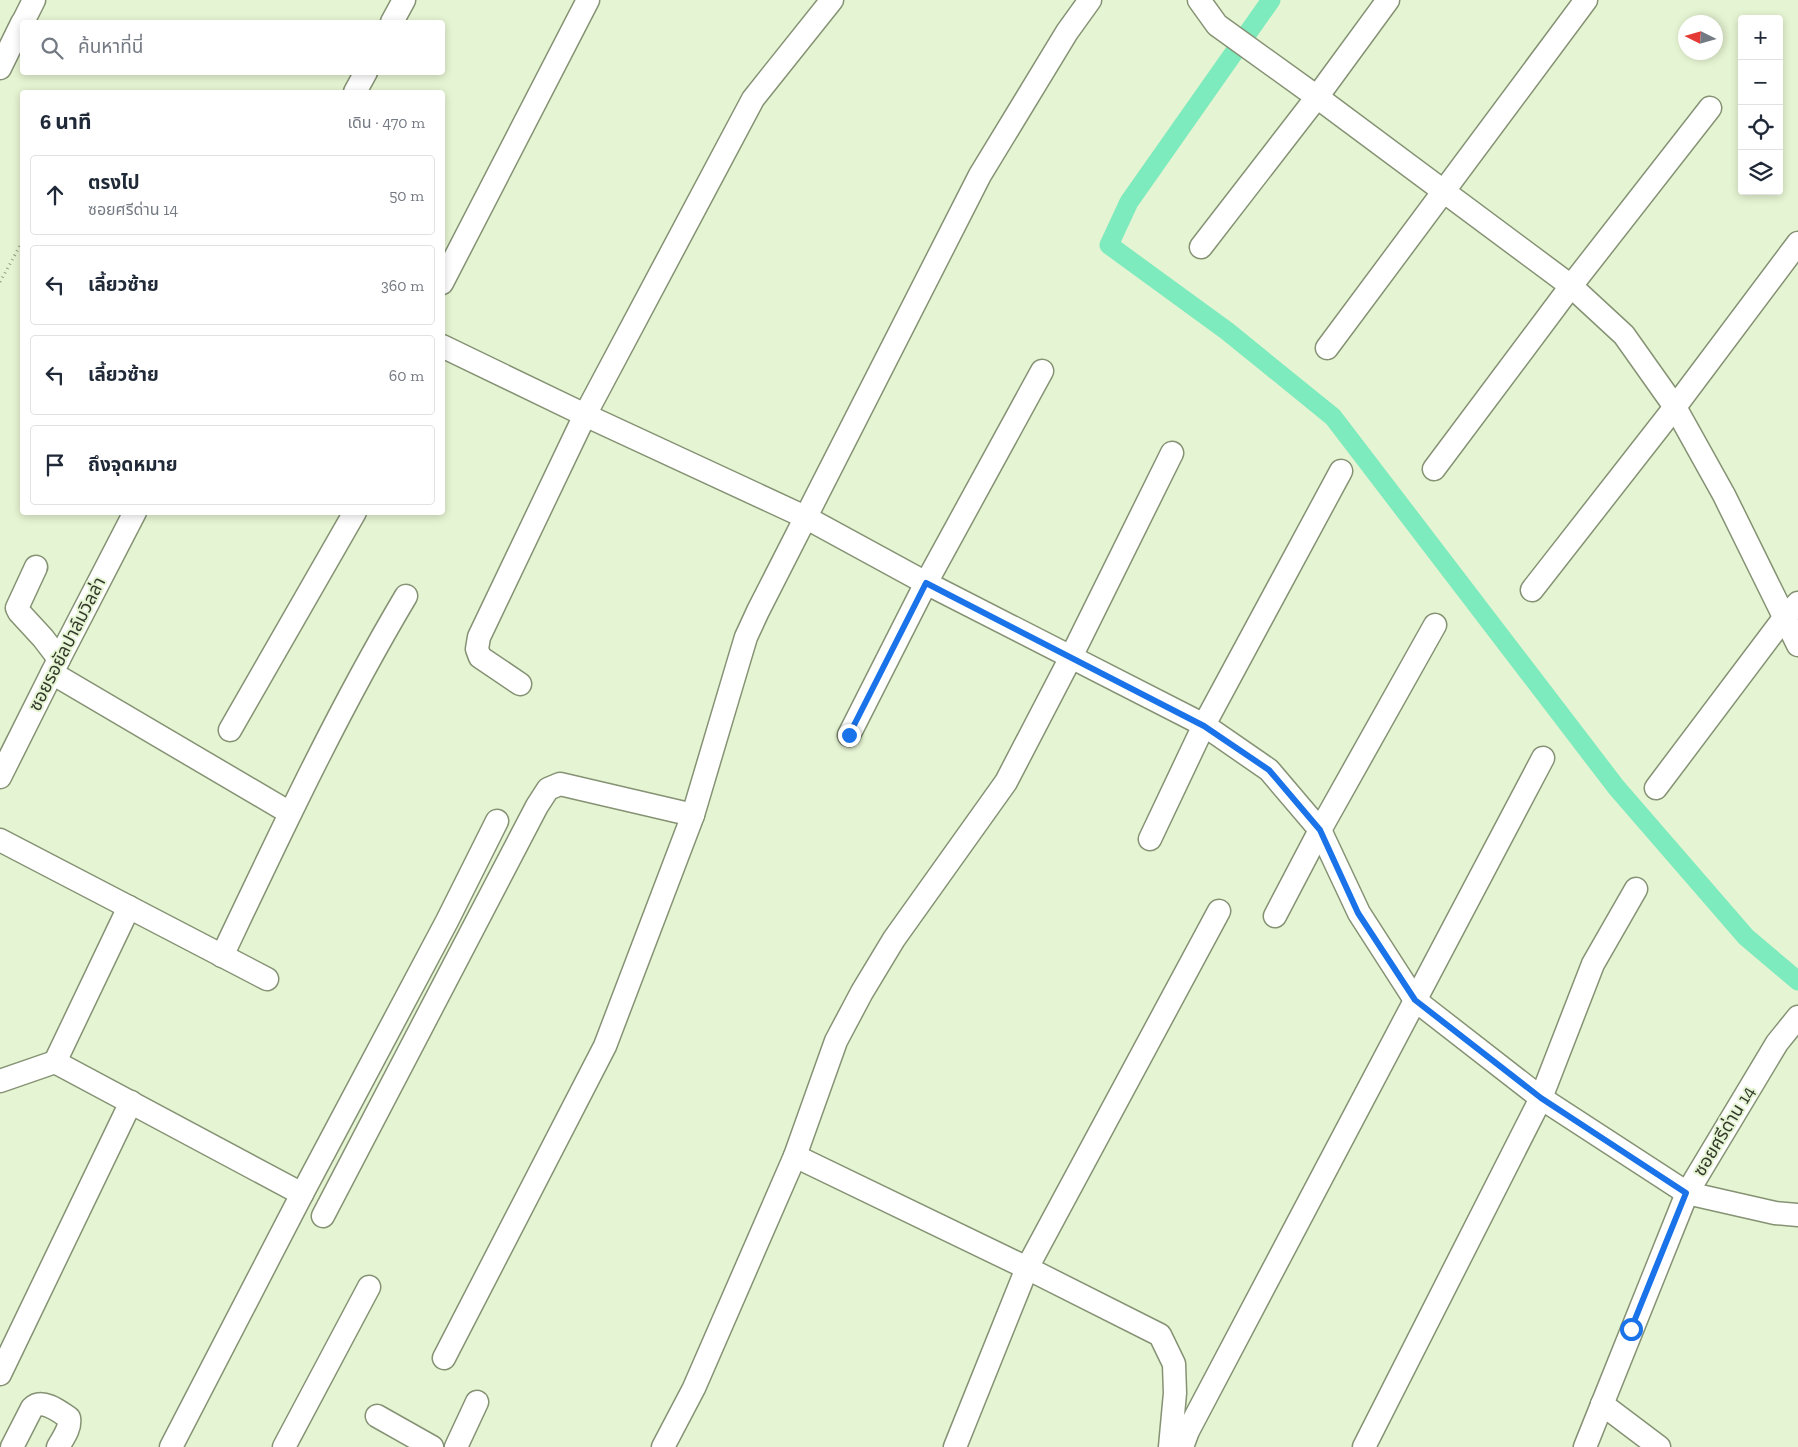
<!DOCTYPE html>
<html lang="th">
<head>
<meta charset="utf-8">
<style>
  :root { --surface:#fff; --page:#f6f6f7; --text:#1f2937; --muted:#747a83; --line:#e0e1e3 }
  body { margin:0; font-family:"Zilla Slab","Noto Sans Thai",serif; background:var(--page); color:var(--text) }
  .controls { position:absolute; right:15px; top:15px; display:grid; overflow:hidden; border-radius:5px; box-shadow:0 2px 8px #0003 }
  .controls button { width:45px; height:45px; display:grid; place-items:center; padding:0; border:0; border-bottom:1px solid var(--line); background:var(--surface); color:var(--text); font:25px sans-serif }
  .compass { position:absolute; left:1678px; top:15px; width:45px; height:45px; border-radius:50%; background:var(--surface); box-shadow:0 2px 8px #0003; rotate:275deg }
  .stop { position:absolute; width:15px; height:15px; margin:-11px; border:4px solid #1a73e8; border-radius:50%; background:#fff }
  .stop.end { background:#1a73e8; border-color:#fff; box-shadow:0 1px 5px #0008 }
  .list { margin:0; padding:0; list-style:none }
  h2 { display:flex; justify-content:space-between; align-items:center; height:65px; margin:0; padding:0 20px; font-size:21px }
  h2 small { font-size:16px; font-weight:400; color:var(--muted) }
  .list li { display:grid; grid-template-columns:32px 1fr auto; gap:15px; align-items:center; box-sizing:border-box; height:80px; margin:0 10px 10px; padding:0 10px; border:1px solid var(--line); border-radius:5px }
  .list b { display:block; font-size:19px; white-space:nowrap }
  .list p { margin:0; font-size:16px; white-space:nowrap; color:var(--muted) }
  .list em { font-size:16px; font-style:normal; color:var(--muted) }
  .icon { flex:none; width:28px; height:28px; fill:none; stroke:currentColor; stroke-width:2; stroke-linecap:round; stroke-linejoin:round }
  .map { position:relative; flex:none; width:1798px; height:1447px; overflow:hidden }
  .search { position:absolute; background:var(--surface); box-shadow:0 2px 8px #0003; left:20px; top:20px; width:425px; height:55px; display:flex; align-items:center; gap:12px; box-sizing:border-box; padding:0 18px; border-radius:5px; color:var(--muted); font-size:19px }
  .panel { position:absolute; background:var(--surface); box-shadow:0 2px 8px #0003; left:20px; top:90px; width:425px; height:425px; border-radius:5px }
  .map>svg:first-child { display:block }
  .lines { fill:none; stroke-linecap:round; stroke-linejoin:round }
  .canal { stroke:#7debbd; stroke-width:19 }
  .minor-casing { stroke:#859274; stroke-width:25 }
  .path { stroke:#959f87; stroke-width:3; stroke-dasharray:1 4; stroke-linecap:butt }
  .minor { stroke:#fff; stroke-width:22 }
  .route { stroke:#1a73e8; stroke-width:6 }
  .labels { text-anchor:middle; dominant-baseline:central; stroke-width:4; stroke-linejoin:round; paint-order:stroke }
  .street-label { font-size:18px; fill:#34392c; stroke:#e5f4d2 }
</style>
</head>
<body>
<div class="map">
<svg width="1798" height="1447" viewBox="0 0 1798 1447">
  <rect width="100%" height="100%" fill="#e5f4d2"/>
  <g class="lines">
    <!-- canal -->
    <polyline class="canal" points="1271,0 1129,202 1109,245 1227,331 1333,417 1616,787 1746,937 1798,981"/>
    <defs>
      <g id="minor">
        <polyline points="1199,0 1217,25 1317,97 1571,286 1624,335 1675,407 1724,495 1798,645"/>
        <polyline points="23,22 34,0"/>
        <polyline points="392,22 404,0"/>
        <polyline points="0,68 22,23"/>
        <polyline points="355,92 366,72"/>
        <polyline points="1201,247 1317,97 1388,0"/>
        <polyline points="442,283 588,0"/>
        <polyline points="442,346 585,415 805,517 926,583 1204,725 1269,770 1320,830 1359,913 1415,1000 1541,1098 1687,1193 1775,1213 1798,1215"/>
        <polyline points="1327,348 1586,0"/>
        <polyline points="1434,469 1571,286 1710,108"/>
        <polyline points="36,567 17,608 19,612 43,638 59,659"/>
        <polyline points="1532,590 1675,407 1798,243"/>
        <polyline points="52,673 290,813"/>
        <polyline points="520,684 480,657 477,649 479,637 585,415 753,99 832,0"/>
        <polyline points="230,730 355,512"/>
        <polyline points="849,735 926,583 1042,371"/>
        <polyline points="0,777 59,659 135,512"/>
        <polyline points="1656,788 1784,618 1798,603"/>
        <polyline points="1150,839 1204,725 1341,471"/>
        <polyline points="0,840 267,979"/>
        <polyline points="1275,916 1320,830 1435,625"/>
        <path d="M222,956C280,834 337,712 406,596"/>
        <polyline points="55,1062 129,907"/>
        <polyline points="0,1081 55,1062 302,1194"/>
        <polyline points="795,1156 1027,1268 1160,1335 1174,1364 1175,1393 1170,1447"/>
        <polyline points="323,1216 537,806 548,789 560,784 693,815"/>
        <polyline points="444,1358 605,1046 693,815 737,667 746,637 758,611 980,175 1067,32 1090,0"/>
        <polyline points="0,1374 131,1102"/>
        <polyline points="1602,1404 1659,1447"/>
        <polyline points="377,1416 432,1447"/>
        <path d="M12,1447L32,1408C42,1398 59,1411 69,1418C71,1428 63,1438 58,1447"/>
        <polyline points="171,1447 302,1194 447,921 497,821"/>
        <polyline points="284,1447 369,1287"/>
        <polyline points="456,1447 477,1402"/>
        <polyline points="663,1447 694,1388 795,1156 836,1041 862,992 894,939 1006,782 1071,657 1172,453"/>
        <polyline points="955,1447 1027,1268 1219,911"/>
        <polyline points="1182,1447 1188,1431 1543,758"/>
        <polyline points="1364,1447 1541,1098 1593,964 1636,889"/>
        <polyline points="1585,1447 1687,1193 1777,1043 1798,1017"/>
      </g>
    </defs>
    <!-- minor casing -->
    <use href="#minor" class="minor-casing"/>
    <!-- path -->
    <polyline class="path" points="0,282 22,242"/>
    <!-- minor -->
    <use href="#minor" class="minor"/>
  </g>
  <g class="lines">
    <!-- route -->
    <polyline class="route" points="849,735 926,583 1204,726 1269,770 1320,830 1358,913 1415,1000 1541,1098 1686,1193 1631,1329"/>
  </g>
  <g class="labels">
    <!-- street labels -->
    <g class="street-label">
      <text transform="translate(67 644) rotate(-63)">ซอยรอยัลปาล์มวิลล่า</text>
      <text transform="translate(1724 1131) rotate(-59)">ซอยศรีด่าน 14</text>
    </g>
  </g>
</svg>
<div class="controls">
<button>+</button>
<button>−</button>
<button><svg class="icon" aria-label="locate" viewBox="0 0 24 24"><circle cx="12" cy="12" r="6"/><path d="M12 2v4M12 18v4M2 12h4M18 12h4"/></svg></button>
<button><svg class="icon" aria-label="layers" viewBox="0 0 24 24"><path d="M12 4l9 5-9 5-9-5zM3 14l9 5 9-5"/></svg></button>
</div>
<svg class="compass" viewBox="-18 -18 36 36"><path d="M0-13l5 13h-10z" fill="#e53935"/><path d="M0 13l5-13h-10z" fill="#747a83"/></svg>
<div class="stop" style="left:1631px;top:1329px"></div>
<div class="stop end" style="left:849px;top:735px"></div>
<div class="search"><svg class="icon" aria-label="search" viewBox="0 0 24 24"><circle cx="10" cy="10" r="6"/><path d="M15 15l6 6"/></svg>ค้นหาที่นี่</div>
<section class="panel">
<h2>6 นาที<small>เดิน · 470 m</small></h2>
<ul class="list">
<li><svg class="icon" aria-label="ahead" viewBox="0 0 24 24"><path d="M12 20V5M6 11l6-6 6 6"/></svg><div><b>ตรงไป</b><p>ซอยศรีด่าน 14</p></div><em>50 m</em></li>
<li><svg class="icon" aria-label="left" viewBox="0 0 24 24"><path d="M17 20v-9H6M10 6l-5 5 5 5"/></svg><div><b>เลี้ยวซ้าย</b></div><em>360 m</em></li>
<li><svg class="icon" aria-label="left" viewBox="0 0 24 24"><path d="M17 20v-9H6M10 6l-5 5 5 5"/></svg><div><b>เลี้ยวซ้าย</b></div><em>60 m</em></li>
<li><svg class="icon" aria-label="arrive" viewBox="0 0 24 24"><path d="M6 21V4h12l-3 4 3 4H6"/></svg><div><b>ถึงจุดหมาย</b></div></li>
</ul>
</section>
</div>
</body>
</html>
